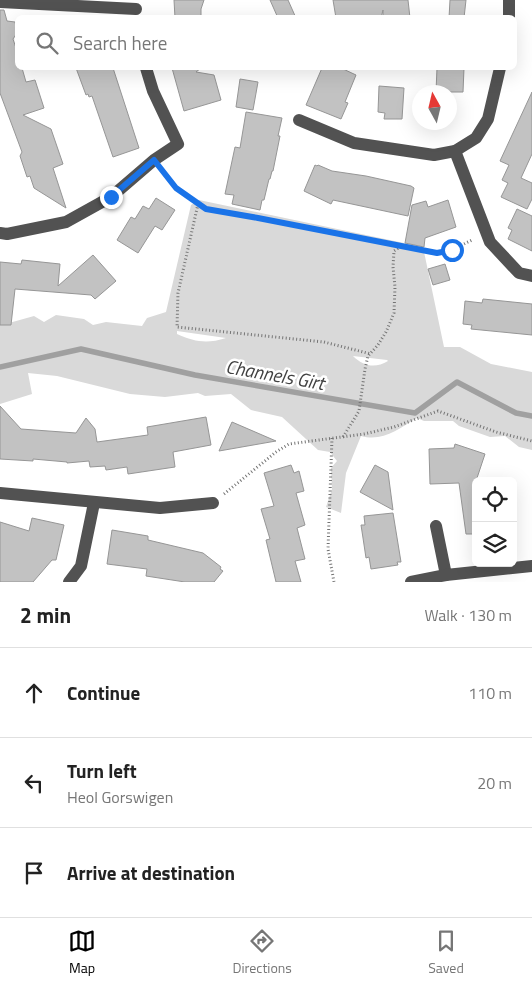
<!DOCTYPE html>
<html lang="en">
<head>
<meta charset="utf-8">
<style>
  :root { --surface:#fff; --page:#f2f2f2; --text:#222; --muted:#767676; --line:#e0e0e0; --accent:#000 }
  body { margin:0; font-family:"Titillium Web",sans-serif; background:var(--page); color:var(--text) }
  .controls { position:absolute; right:15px; bottom:15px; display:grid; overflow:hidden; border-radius:8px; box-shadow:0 5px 20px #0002 }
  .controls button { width:45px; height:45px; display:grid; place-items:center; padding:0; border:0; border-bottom:1px solid var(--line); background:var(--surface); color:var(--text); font:25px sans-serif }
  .compass { position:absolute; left:412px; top:85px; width:45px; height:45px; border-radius:50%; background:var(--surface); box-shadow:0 5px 20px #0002; rotate:352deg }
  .stop { position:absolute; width:15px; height:15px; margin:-11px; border:4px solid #1a73e8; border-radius:50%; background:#fff }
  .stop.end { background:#1a73e8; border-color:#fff; box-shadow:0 1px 5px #0008 }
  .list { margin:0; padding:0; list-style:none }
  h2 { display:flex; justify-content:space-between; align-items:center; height:65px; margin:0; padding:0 20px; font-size:21px }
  h2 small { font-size:16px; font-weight:400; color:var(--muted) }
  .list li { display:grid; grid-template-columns:32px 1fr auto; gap:15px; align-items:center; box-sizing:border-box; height:90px; padding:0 20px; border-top:1px solid var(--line) }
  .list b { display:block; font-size:19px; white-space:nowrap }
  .list p { margin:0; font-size:16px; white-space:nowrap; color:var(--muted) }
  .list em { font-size:16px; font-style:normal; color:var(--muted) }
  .icon { flex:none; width:28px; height:28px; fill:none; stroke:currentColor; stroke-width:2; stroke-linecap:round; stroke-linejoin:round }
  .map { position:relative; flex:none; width:532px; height:582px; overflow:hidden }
  .search { position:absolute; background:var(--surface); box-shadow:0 5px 20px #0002; left:15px; right:15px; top:15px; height:55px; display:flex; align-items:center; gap:12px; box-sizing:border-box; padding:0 18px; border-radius:8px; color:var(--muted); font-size:19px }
  .sheet { height:335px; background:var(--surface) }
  nav { display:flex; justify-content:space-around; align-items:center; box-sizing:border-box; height:70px; border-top:1px solid var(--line); background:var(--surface); font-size:14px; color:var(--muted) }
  nav a { display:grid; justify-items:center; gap:2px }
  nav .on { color:var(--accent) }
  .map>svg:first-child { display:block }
  .green { fill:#d9d9d9; fill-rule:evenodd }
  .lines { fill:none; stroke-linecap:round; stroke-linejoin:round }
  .stream { stroke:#a0a0a0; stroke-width:5.5 }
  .building { fill:#c2c2c2; stroke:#969696 }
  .path { stroke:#747474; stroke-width:3; stroke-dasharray:1 2.5; stroke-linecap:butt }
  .minor { stroke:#525252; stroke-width:12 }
  .route { stroke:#1a73e8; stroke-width:6 }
  .labels { text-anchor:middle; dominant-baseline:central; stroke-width:5; stroke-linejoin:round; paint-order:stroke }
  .water-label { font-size:19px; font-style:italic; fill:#414141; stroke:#fff }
</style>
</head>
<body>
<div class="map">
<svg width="532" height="582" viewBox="0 0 532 582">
  <rect width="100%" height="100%" fill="#fff"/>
  <!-- green -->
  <path class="green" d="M199,200L423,247L444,347H460L491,364L532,372V450L519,447L505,436L490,437L459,426L453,421H424L417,418C398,429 383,442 361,436L346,473L341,513L326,507L332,489L331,468L337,461L330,452L318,450L282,417L251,410L231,394L205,396L198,393L165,397L130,394L57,376L28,373L32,394L0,404V319L9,323L34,316L44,322L56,315L84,319L93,325L106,322L142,326L147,318L166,312L191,205ZM177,332V331L226,338C207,344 195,342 177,334ZM353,356L387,360L388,361C375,369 363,366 353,356Z"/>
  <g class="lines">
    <!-- stream -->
    <polyline class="stream" points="0,367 81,349 195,375 415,413 457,382 516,413 532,416"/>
  </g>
  <!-- building -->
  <g class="building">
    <polygon points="174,0 204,0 201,9 201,18 175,18"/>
    <polygon points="270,0 288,0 296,18 278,18"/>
    <polygon points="333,0 408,0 410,18 383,18 383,10 381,18 336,18"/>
    <polygon points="450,0 466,0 464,18 449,18"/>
    <polygon points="0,10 4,10 7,21 15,22 17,33 13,39 18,54 18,68 22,68 26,82 35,80 44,108 23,115 51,129 63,164 53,168 66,208 34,188 30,176 27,177 20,156 22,152 0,93"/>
    <polygon points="76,68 113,68 139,148 113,157 92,96 89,97 88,94 86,95"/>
    <polygon points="172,68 201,68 196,72 214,75 221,100 184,111"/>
    <polygon points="322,68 341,68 356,75 345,102 348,103 341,119 306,105"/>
    <polygon points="437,68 464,68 463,92 436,92"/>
    <polygon points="240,79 258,82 253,110 236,107"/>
    <polygon points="379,86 404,88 402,119 384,119 385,113 378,112"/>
    <polygon points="532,92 532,154 521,178 532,183 532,199 527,209 501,197 508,183 502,180 509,165 500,161"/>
    <polygon points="246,112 282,118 278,136 280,136 273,171 272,171 270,179 269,179 264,200 262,200 260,210 232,204 234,195 225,194 235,147 240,148"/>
    <polygon points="315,165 317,166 318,165 332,171 366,176 411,186 414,188 408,216 333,200 331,204 304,191"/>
    <polygon points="156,198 175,210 162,230 155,226 138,253 117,240 131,217 135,219 143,206 149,209"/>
    <polygon points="448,200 456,227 425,238 424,247 405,243 412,205 426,201 428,207"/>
    <polygon points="517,209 532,216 532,251 508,239 512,230 508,228"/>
    <polygon points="93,255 116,281 95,299 91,295 15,289 11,325 0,325 0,262 21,264 22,260 60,264 58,286"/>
    <polygon points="445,264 450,280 433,285 428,269"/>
    <polygon points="483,299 532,304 532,335 471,329 472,325 463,324 465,301 482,303"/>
    <polygon points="0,406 21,429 76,433 86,418 95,429 97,442 148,435 147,427 206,417 211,445 173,452 175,467 128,474 127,467 106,470 105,466 90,467 89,461 67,463 67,462 33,459 33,461 0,459"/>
    <polygon points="232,422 276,441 219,451"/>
    <polygon points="455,444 485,454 476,481 476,534 466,534 459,483 430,484 429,449 454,448"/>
    <polygon points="291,465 294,473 299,471 304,491 296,493 305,525 297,528 305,559 295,561 301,582 276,582 266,540 270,539 261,509 274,506 264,473"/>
    <polygon points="375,465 388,472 393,510 360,492"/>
    <polygon points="393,513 401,562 397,562 398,565 371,569 369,557 366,558 363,538 361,525 365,525 364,516"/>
    <polygon points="32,518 64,525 56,560 52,560 33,582 0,582 0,522 29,531"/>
    <polygon points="112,530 148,536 148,540 203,553 221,567 220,569 223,571 214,582 185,582 146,576 147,569 107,564"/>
  </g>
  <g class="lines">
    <!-- path -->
    <g class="path">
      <polyline points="163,171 176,188 206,209 258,218 437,253 452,250 472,240"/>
      <polyline points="198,204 178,293 177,327 324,342 371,354"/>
      <polyline points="343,437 359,411 365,369 368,356 378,345 386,332 394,313 395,287 393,267 394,251 400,247"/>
      <polyline points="332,438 328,549 334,582"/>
      <polyline points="224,494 276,452 289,444 364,434 394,427 438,411 496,432 532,441"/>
    </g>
    <!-- minor -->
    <g class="minor">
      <polyline points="0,2 136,9"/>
      <polyline points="509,18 509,0"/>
      <polyline points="299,120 354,143 434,155 455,151 476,138 488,119 500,68"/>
      <polyline points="455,151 490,242 519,273 532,276"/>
      <polyline points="0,233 7,234 66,222 111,197 154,160 178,144 153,91 146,68"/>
      <polyline points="0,493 160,508 213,503"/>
      <polyline points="436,526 446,575"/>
      <polyline points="69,582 81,566 94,503"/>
      <polyline points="411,582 446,575 532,566"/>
    </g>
  </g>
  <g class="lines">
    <!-- route -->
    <polyline class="route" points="111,197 154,160 176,188 206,209 258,218 437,253 452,250"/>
  </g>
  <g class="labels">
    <!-- water labels -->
    <g class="water-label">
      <text transform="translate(275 374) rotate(10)">Channels Girt</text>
    </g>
  </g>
</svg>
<div class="controls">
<button><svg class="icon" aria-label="locate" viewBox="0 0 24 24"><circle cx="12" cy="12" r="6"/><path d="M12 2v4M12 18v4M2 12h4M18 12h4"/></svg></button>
<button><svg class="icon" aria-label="layers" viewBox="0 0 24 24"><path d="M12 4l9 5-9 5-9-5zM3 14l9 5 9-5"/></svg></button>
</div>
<svg class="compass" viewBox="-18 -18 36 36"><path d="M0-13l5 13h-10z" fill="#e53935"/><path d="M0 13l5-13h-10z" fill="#767676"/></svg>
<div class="stop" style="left:452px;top:250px"></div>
<div class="stop end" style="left:111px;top:197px"></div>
<div class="search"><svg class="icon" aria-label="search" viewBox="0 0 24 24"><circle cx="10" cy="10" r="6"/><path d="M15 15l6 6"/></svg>Search here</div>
</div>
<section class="sheet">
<h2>2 min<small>Walk · 130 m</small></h2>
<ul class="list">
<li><svg class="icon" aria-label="ahead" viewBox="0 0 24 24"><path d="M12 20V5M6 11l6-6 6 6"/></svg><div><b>Continue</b></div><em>110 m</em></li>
<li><svg class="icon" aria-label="left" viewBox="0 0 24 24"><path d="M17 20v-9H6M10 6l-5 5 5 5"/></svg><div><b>Turn left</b><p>Heol Gorswigen</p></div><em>20 m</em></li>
<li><svg class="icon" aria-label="arrive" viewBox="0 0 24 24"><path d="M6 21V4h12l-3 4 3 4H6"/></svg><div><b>Arrive at destination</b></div></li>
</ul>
</section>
<nav>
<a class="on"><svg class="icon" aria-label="map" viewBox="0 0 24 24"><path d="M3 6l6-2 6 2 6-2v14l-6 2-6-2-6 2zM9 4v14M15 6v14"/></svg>Map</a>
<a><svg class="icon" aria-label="directions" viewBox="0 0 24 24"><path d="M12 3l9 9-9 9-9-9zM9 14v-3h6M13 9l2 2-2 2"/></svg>Directions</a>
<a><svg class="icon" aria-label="saved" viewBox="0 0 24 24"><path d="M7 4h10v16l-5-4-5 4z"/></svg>Saved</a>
</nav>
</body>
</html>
